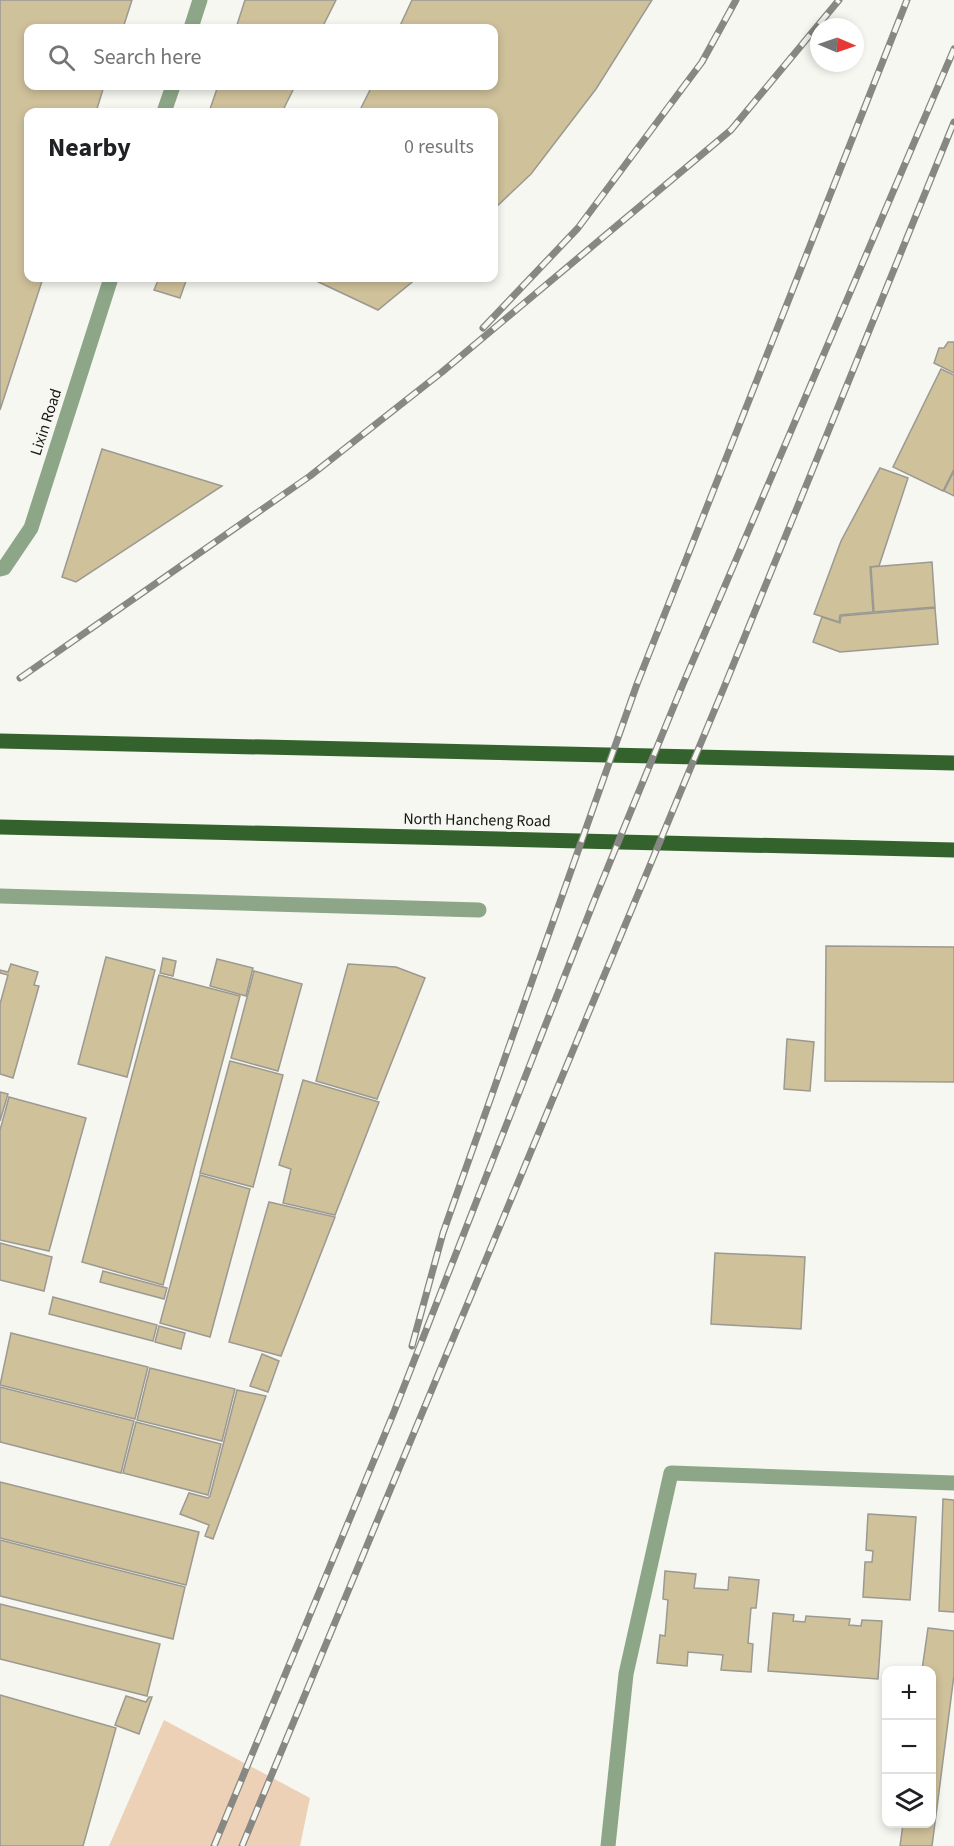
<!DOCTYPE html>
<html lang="en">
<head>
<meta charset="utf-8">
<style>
  :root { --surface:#fff; --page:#f2f2f2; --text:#202124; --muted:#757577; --line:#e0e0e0 }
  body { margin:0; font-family:"Source Sans 3",sans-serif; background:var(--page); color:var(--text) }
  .controls { position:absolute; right:18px; bottom:18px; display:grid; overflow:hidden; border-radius:12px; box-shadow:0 3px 9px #0003 }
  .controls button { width:54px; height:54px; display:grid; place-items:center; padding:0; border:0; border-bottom:2px solid var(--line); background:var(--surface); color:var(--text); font:30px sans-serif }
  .compass { position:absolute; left:810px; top:18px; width:54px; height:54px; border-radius:50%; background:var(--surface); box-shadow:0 3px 9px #0003; rotate:92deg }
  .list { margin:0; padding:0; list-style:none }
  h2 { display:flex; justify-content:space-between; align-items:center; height:78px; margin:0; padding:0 24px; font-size:26px }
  h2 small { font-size:20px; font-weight:400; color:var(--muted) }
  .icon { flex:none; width:33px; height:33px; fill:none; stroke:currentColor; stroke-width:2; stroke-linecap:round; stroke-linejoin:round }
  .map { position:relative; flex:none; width:954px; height:1846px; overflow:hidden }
  .search { position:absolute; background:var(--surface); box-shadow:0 3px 9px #0003; left:24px; top:24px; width:474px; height:66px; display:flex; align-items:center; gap:15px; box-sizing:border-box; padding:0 21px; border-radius:12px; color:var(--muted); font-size:22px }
  .panel { position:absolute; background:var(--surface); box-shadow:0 3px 9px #0003; left:24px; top:108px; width:474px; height:174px; border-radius:12px }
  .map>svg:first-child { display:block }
  .green { fill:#ecd1b7 }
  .building { fill:#cfc19a; stroke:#9b9992; stroke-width:1.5 }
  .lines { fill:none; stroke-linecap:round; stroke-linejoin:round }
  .minor { stroke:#8ca687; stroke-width:15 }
  .major { stroke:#34622c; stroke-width:15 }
  .rail-casing { stroke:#878883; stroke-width:7 }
  .rail { stroke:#f6f7f0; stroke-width:4.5; stroke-dasharray:14; stroke-linecap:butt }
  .labels { text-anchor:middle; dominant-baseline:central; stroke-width:5; stroke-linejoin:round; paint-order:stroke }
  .street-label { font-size:16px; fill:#171815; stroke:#f6f7f0 }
</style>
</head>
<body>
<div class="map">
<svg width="954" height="1846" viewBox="0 0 954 1846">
  <rect width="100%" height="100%" fill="#f6f7f0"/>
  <!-- green -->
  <polygon class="green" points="164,1720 310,1798 300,1846 109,1846"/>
  <!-- building -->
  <g class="building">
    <polygon points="0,0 132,0 123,28 28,28 28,86 104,86 96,112 28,112 28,278 43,278 0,410"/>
    <polygon points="245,0 336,0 322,28 236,28"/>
    <polygon points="412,0 652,0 596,89 531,174 494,209 494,112 359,112 372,86 494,86 494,28 399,28"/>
    <polygon points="218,86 295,86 282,112 209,112"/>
    <polygon points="159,278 187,278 180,298 154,290"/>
    <polygon points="310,278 417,278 378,310"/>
    <polygon points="948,342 954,342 954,373 934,363 939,348 944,348"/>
    <polygon points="941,369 954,375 954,469 943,491 893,467"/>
    <polygon points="102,449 222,486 76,582 62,577"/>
    <polygon points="880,468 908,478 879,566 870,567 873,612 840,615 839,622 814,614 841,541"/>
    <polygon points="954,471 954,496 944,491"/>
    <polygon points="932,562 935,607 874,612 871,567"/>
    <polygon points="935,608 938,644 840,652 813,642 822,617 840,623 841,616"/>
    <polygon points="826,946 954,947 954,1082 825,1081"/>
    <polygon points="106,957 155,970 127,1077 78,1064"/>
    <polygon points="163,958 176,961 173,976 160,973"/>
    <polygon points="217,959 253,968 246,996 210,986"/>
    <polygon points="11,964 38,972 34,985 39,986 13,1078 0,1074 0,1004 8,975 0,973 0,970 8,972"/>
    <polygon points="348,964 396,967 425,978 377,1099 316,1081"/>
    <polygon points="254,971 302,984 278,1071 231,1058"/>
    <polygon points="159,975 240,996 163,1285 82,1262"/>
    <polygon points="787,1039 814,1042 810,1091 784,1089"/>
    <polygon points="230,1061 283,1075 253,1187 200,1173"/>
    <polygon points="303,1080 379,1102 335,1215 283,1203 291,1169 279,1165"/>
    <polygon points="0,1092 8,1094 0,1121"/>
    <polygon points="9,1097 86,1118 49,1251 0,1240 0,1130"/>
    <polygon points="200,1175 250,1189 210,1337 160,1323"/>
    <polygon points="269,1202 335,1217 281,1356 229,1342"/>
    <polygon points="0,1243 52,1257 44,1291 0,1280"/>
    <polygon points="715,1253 805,1257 801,1329 711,1324"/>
    <polygon points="103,1271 167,1288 164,1299 100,1282"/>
    <polygon points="53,1297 157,1325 153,1341 49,1314"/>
    <polygon points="159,1326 185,1333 181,1349 155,1342"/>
    <polygon points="11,1333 148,1367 135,1419 0,1385"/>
    <polygon points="262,1354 279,1361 268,1392 250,1386"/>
    <polygon points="150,1368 235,1389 222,1441 137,1420"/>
    <polygon points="0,1387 134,1421 121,1473 0,1442"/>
    <polygon points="237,1390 266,1396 213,1539 205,1536 209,1525 180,1514 189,1493 208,1498 210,1496"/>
    <polygon points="136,1422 221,1444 208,1495 123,1473"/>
    <polygon points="0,1482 199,1532 186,1585 0,1538"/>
    <polygon points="943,1499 954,1500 954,1612 939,1611"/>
    <polygon points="868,1514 916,1517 910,1600 863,1597 865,1562 872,1562 873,1551 866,1550"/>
    <polygon points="0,1540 185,1587 173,1639 0,1596"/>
    <polygon points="665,1571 696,1574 694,1588 728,1590 729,1577 759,1580 756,1608 751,1608 748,1643 753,1644 751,1672 721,1670 723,1655 688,1652 687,1666 657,1663 660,1635 665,1636 668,1600 663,1599"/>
    <polygon points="0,1604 160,1644 147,1696 0,1659"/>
    <polygon points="773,1613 794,1615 793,1621 805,1622 806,1616 850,1619 849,1625 861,1626 862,1620 882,1621 878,1679 768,1671"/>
    <polygon points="928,1628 954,1631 954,1675 932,1846 900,1846 903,1824 932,1824 932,1670 922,1670"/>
    <polygon points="0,1695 116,1728 83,1846 0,1846"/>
    <polygon points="126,1696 146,1702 149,1697 152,1697 139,1734 115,1725"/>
  </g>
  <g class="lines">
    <!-- minor -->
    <g class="minor">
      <polyline points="191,28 200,0"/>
      <polyline points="164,112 173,86"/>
      <polyline points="0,569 4,568 31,528 111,278"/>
      <polyline points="0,896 479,910"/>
      <polyline points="608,1846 626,1674 671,1473 954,1483"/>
    </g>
    <!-- major -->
    <g class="major">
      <polyline points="0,741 954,763"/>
      <polyline points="0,827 954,850"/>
    </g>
    <defs>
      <g id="rail">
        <polyline points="483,328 578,228 702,62 736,0"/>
        <polyline points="20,678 310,476 442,372 731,130 839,0"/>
        <polyline points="412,1346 443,1233 637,684 907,0"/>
        <polyline points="214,1846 394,1412 594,901 683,684 954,49"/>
        <polyline points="242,1846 725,685 954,122"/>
      </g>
    </defs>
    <!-- rail casing -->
    <use href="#rail" class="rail-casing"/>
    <!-- rail -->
    <use href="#rail" class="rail"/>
  </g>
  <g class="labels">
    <!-- street labels -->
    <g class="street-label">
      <text transform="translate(46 422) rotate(-72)">Lixin Road</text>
      <text transform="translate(477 820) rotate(1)">North Hancheng Road</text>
    </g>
  </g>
</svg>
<div class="controls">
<button>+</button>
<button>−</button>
<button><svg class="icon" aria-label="layers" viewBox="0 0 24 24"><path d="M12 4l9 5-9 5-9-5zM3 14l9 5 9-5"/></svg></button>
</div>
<svg class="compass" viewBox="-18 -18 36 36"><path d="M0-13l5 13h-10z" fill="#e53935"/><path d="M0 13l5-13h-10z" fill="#757577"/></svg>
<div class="search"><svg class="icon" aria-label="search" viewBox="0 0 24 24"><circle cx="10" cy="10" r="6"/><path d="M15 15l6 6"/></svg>Search here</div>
<section class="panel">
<h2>Nearby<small>0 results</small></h2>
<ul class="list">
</ul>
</section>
</div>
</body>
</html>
